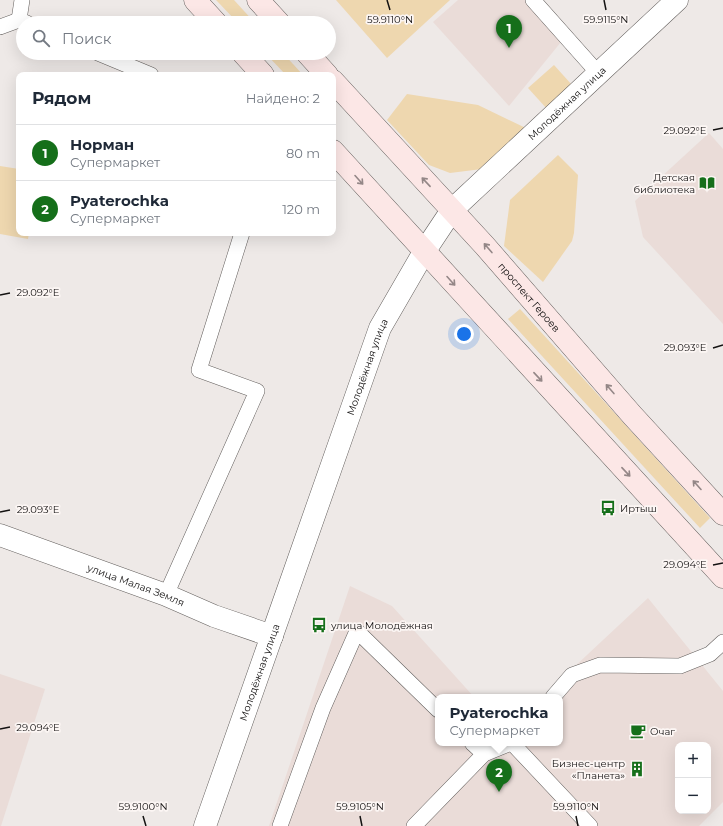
<!DOCTYPE html>
<html lang="ru">
<head>
<meta charset="utf-8">
<style>
  :root { --surface:#fff; --page:#f6f6f7; --text:#1f2937; --muted:#747a83; --line:#e0e1e3; --accent:#156f1a }
  body { margin:0; font-family:Montserrat,sans-serif; background:var(--page); color:var(--text) }
  .controls { position:absolute; right:12px; bottom:12px; display:grid; overflow:hidden; border-radius:8px; box-shadow:0 4px 16px #0002 }
  .controls button { width:36px; height:36px; display:grid; place-items:center; padding:0; border:0; border-bottom:1px solid var(--line); background:var(--surface); color:var(--text); font:20px sans-serif }
  .you { position:absolute; left:464px; top:334px; width:14px; height:14px; margin:-10px; border:3px solid #fff; border-radius:50%; background:#1a73e8; box-shadow:0 0 0 6px #1a73e833 }
  .badge { display:grid; place-items:center; width:26px; height:26px; border-radius:50%; background:var(--accent); color:#fff; font-size:13px; font-weight:700 }
  .pin { position:absolute; translate:-50% -33px; filter:drop-shadow(0 1px 2px #0008) }
  .pin::after { content:''; position:absolute; top:21px; width:14px; height:12px; background:inherit; clip-path:polygon(0 0,100% 0,50% 100%) }
  .popup { position:absolute; left:435px; top:694px; width:128px; height:52px; box-sizing:border-box; display:grid; place-content:center; border-radius:8px; background:var(--surface); filter:drop-shadow(0 1px 3px #0005); font-size:13px; white-space:nowrap; color:var(--muted) }
  .popup b { font-size:15px; color:var(--text) }
  .popup::after { content:''; position:absolute; left:50%; top:100%; margin-left:-8px; border:8px solid transparent; border-top-color:var(--surface) }
  .list { margin:0; padding:0; list-style:none }
  h2 { display:flex; justify-content:space-between; align-items:center; height:52px; margin:0; padding:0 16px; font-size:17px }
  h2 small { font-size:13px; font-weight:400; color:var(--muted) }
  .list li { display:grid; grid-template-columns:26px 1fr auto; gap:12px; align-items:center; box-sizing:border-box; height:56px; padding:0 16px; border-top:1px solid var(--line) }
  .list b { display:block; font-size:15px; white-space:nowrap }
  .list p { margin:0; font-size:13px; white-space:nowrap; color:var(--muted) }
  .list em { font-size:13px; font-style:normal; color:var(--muted) }
  .icon { flex:none; width:22px; height:22px; fill:none; stroke:currentColor; stroke-width:2; stroke-linecap:round; stroke-linejoin:round }
  .map { position:relative; flex:none; width:723px; height:826px; overflow:hidden }
  .search { position:absolute; background:var(--surface); box-shadow:0 4px 16px #0002; left:16px; top:16px; width:320px; height:44px; display:flex; align-items:center; gap:10px; box-sizing:border-box; padding:0 14px; border-radius:22px; color:var(--muted); font-size:15px }
  .panel { position:absolute; background:var(--surface); box-shadow:0 4px 16px #0002; left:16px; top:72px; width:320px; height:164px; border-radius:8px }
  .map>svg:first-child { display:block }
  .built { fill:#eadcd8; fill-rule:evenodd }
  .green { fill:#eed7af }
  .lines { fill:none; stroke-linecap:round; stroke-linejoin:round }
  .lane-casing { stroke:#635f5d; stroke-width:16 }
  .street-casing { stroke:#635f5d; stroke-width:23 }
  .secondary-casing { stroke:#635f5d; stroke-width:23 }
  .lane { stroke:#fff; stroke-width:15 }
  .street { stroke:#fff; stroke-width:22 }
  .secondary { stroke:#fce7e6; stroke-width:22 }
  .oneway { stroke:#948787 }
  .ticks { fill:none; stroke:#141212; stroke-width:1.5 }
  .labels { text-anchor:middle; dominant-baseline:central; stroke-width:3.5; stroke-linejoin:round; paint-order:stroke }
  .street-label { font-size:10px; fill:#141212; stroke:#fcf6f4 }
  .poi-label { font-size:10px; fill:#141212; stroke:#fcf6f4; text-anchor:start }
  .ticks-label { font-size:10px; text-anchor:middle; fill:#141212; stroke:#fcf6f4; stroke-width:3.5; stroke-linejoin:round; paint-order:stroke }
</style>
</head>
<body>
<div class="map">
<svg width="723" height="826" viewBox="0 0 723 826">
  <rect width="100%" height="100%" fill="#eee9e7"/>
  <!-- built -->
  <g class="built">
    <polygon points="458,0 526,0 561,42 509,106 433,22"/>
    <polygon points="709,133 723,149 723,324 643,237 635,201"/>
    <path d="M350,586L392,606L474,697H438V743H560V697H542L648,598L723,691V802L699,826H269ZM678,745H708V811H678Z"/>
    <polygon points="0,674 45,689 1,826 0,826"/>
  </g>
  <!-- green -->
  <g class="green">
    <polygon points="216,0 234,0 255,23 238,23"/>
    <polygon points="336,0 450,0 387,58"/>
    <polygon points="265,53 283,53 303,75 286,75"/>
    <polygon points="554,65 572,85 548,110 528,88"/>
    <polygon points="407,94 478,105 530,130 482,169 450,173 429,165 387,120"/>
    <polygon points="558,155 578,175 574,233 572,241 543,282 504,246 510,200"/>
    <polygon points="0,166 19,169 19,233 29,233 28,239 0,234"/>
    <polygon points="520,309 710,518 700,528 508,319"/>
  </g>
  <g class="lines">
    <defs>
      <g id="lane">
        <polyline points="533,0 598,73"/>
        <polyline points="19,20 22,0"/>
        <polyline points="0,27 19,20 27,23"/>
        <polyline points="98,53 151,75"/>
        <polyline points="166,595 257,391 199,370 242,233"/>
        <polyline points="553,697 572,675 600,665 680,666 710,654 723,642"/>
        <polyline points="472,743 484,754"/>
        <polyline points="512,743 590,826"/>
        <polyline points="280,826 323,708 357,631 438,710"/>
        <polyline points="414,826 484,754 511,743"/>
      </g>
      <g id="street">
        <path id="s1" d="M0,535L166,595L214,616L272,636"/>
        <path id="s2" d="M205,826L380,328L424,252L452,210L677,0"/>
      </g>
      <g id="secondary">
        <polyline points="195,0 216,23"/>
        <polyline points="258,0 279,23"/>
        <polyline points="243,53 263,75"/>
        <polyline points="307,53 327,75"/>
        <path id="s3" d="M333,81L485,246L632,415L723,514"/>
        <polyline points="333,151 723,577"/>
      </g>
    </defs>
    <!-- lane casing -->
    <use href="#lane" class="lane-casing"/>
    <!-- street casing -->
    <use href="#street" class="street-casing"/>
    <!-- secondary casing -->
    <use href="#secondary" class="secondary-casing"/>
    <!-- lane -->
    <use href="#lane" class="lane"/>
    <!-- street -->
    <use href="#street" class="street"/>
    <!-- secondary -->
    <use href="#secondary" class="secondary"/>
  </g>
  <!-- one-way arrows -->
  <defs><path id="oneway-shaft" d="M-6 0H5M1.5-3L5.5 0L1.5 3" fill="none" stroke-width="1.6" stroke-linecap="round" stroke-linejoin="round"/></defs>
  <g class="oneway">
    <use href="#oneway-shaft" transform="translate(359 180) rotate(48)"/>
    <use href="#oneway-shaft" transform="translate(426 182) rotate(-133)"/>
    <use href="#oneway-shaft" transform="translate(488 248) rotate(-131)"/>
    <use href="#oneway-shaft" transform="translate(451 281) rotate(48)"/>
    <use href="#oneway-shaft" transform="translate(538 377) rotate(47)"/>
    <use href="#oneway-shaft" transform="translate(610 389) rotate(-131)"/>
    <use href="#oneway-shaft" transform="translate(626 472) rotate(47)"/>
    <use href="#oneway-shaft" transform="translate(697 485) rotate(-132)"/>
  </g>
  <!-- ticks -->
  <path class="ticks" d="M387,0L390,10M604,0L606,10M713,130L723,128M0,295L10,293M713,348L723,345M0,512L10,510M713,565L723,563M0,729L10,727M143,816L146,826M360,816L362,826M576,816L578,826"/>
  <!-- icons -->
  <defs>
    <symbol id="library-bare" viewBox="-9 -9 18 18"><path d="M-6-4Q-3-5.5-.7-3.5V5Q-3 3-6 4ZM6-4Q3-5.5 .7-3.5V5Q3 3 6 4Z" fill="#156f1a" stroke="#fcf6f4" stroke-width="2.5" paint-order="stroke"/></symbol>
    <symbol id="bus-bare" viewBox="-9 -9 18 18"><path d="M-5-6H5V4H4V6H2V4H-2V6H-4V4H-5ZM-3.5-4V0h7V-4ZM-3.5 1.2v1.5H-2V1.2ZM2 1.2v1.5H3.5V1.2Z" fill="#156f1a" stroke="#fcf6f4" stroke-width="2.5" paint-order="stroke"/></symbol>
    <symbol id="cafe-bare" viewBox="-9 -9 18 18"><path d="M-5.5-4.5H6V0H3Q3 3.5 0 3.5H-2.5Q-5.5 3.5-5.5 0ZM3-3.2v2h1.7v-2ZM-6 4.5H4V6H-6Z" fill="#156f1a" stroke="#fcf6f4" stroke-width="2.5" paint-order="stroke"/></symbol>
    <symbol id="building-bare" viewBox="-9 -9 18 18"><path d="M-4-6H4V6H1V3H-1V6H-4ZM-2.5-4.3h1.7v1.8h-1.7ZM.8-4.3h1.7v1.8H.8ZM-2.5-1h1.7V.8h-1.7ZM.8-1h1.7V.8H.8Z" fill="#156f1a" stroke="#fcf6f4" stroke-width="2.5" paint-order="stroke"/></symbol>
  </defs>
  <g fill-rule="evenodd">
    <use href="#library-bare" x="696" y="172" width="22" height="22"/>
    <use href="#bus-bare" x="597" y="497" width="22" height="22"/>
    <use href="#bus-bare" x="308" y="614" width="22" height="22"/>
    <use href="#cafe-bare" x="627" y="720" width="22" height="22"/>
    <use href="#building-bare" x="626" y="758" width="22" height="22"/>
  </g>
  <g class="labels">
    <!-- street labels -->
    <g class="street-label">
      <text stroke="none"><textPath href="#s2" startOffset="823">Молодёжная улица</textPath></text>
      <text stroke="none"><textPath href="#s3" startOffset="292">проспект Героев</textPath></text>
      <text stroke="none"><textPath href="#s2" startOffset="487">Молодёжная улица</textPath></text>
      <text stroke="none"><textPath href="#s1" startOffset="145">улица Малая Земля</textPath></text>
      <text stroke="none"><textPath href="#s2" startOffset="163">Молодёжная улица</textPath></text>
    </g>
    <!-- poi labels -->
    <g class="poi-label">
      <text x="695" y="177" text-anchor="end">Детская<tspan x="695" dy="12">библиотека</tspan></text>
      <text x="620" y="508">Иртыш</text>
      <text x="331" y="625">улица Молодёжная</text>
      <text x="650" y="731">Очаг</text>
      <text x="625" y="763" text-anchor="end">Бизнес-центр<tspan x="625" dy="12">«Планета»</tspan></text>
    </g>
  </g>
  <g class="ticks-label">
    <text x="390" y="23">59.9110°N</text>
    <text x="606" y="23">59.9115°N</text>
    <text x="685" y="134">29.092°E</text>
    <text x="38" y="296">29.092°E</text>
    <text x="685" y="351">29.093°E</text>
    <text x="38" y="513">29.093°E</text>
    <text x="685" y="568">29.094°E</text>
    <text x="38" y="731">29.094°E</text>
    <text x="143" y="810">59.9100°N</text>
    <text x="360" y="810">59.9105°N</text>
    <text x="576" y="810">59.9110°N</text>
  </g>
</svg>
<div class="controls">
<button>+</button>
<button>−</button>
</div>
<div class="you"></div>
<div class="pin badge" style="left:509px;top:48px">1</div>
<div class="pin badge" style="left:499px;top:792px">2</div>
<div class="popup"><b>Pyaterochka</b>Супермаркет</div>
<div class="search"><svg class="icon" aria-label="search" viewBox="0 0 24 24"><circle cx="10" cy="10" r="6"/><path d="M15 15l6 6"/></svg>Поиск</div>
<section class="panel">
<h2>Рядом<small>Найдено: 2</small></h2>
<ul class="list">
<li><span class="badge">1</span><div><b>Норман</b><p>Супермаркет</p></div><em>80 m</em></li>
<li><span class="badge">2</span><div><b>Pyaterochka</b><p>Супермаркет</p></div><em>120 m</em></li>
</ul>
</section>
</div>
</body>
</html>
